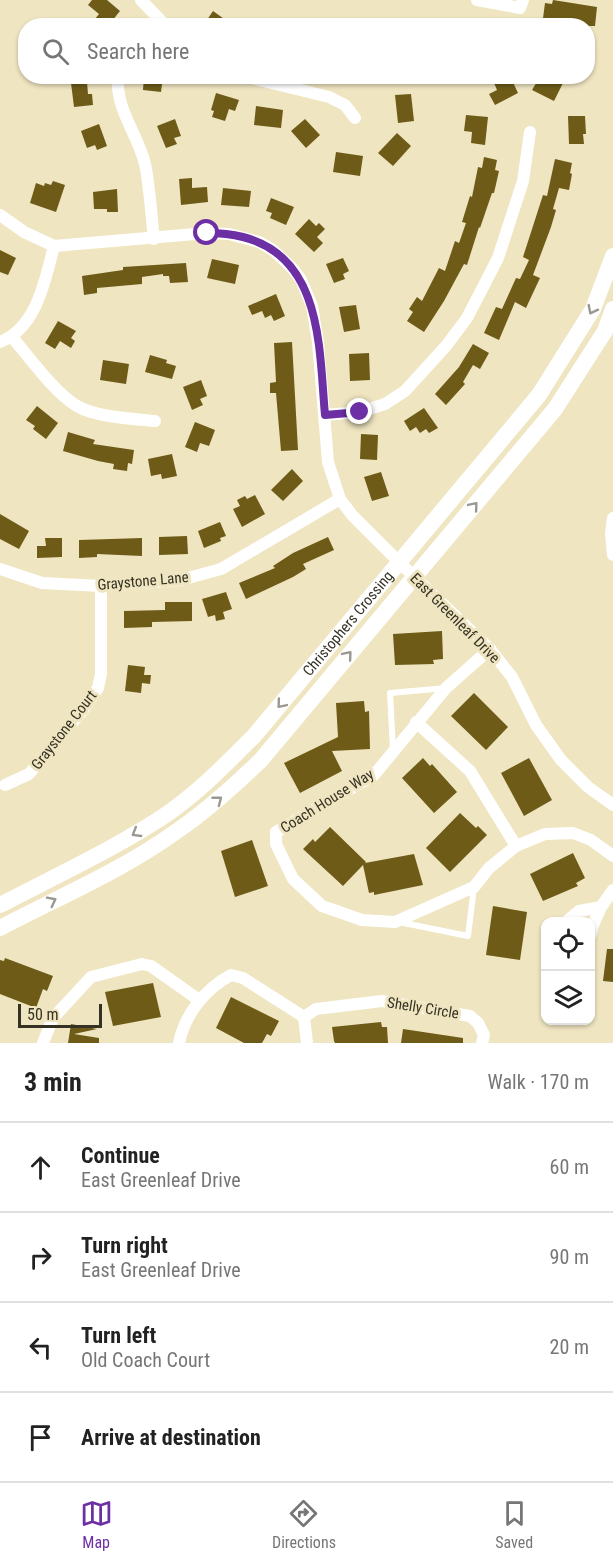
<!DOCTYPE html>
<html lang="en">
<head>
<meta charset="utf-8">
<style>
  :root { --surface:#fff; --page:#f6f6f6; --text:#222; --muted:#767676; --line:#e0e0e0; --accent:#6d2fa4 }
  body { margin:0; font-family:"Roboto Condensed",sans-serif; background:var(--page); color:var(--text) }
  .controls { position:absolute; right:18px; bottom:18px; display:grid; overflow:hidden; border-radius:12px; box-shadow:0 2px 4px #0004 }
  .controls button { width:54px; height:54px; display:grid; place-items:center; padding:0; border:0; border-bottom:2px solid var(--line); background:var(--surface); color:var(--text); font:30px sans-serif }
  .scale { position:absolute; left:18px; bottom:15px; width:84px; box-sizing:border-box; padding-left:6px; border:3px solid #353123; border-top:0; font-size:16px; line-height:21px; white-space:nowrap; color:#353123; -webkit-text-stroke:4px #efe5c1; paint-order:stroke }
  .stop { position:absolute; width:18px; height:18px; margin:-14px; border:4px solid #6d2fa4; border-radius:50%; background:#fff }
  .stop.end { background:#6d2fa4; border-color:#fff; box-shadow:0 2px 6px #0008 }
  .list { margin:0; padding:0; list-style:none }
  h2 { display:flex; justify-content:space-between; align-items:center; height:78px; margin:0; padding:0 24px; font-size:26px }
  h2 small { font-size:20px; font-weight:400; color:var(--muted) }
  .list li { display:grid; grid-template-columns:39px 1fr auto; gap:18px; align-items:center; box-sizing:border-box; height:90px; padding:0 24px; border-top:2px solid var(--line) }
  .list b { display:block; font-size:22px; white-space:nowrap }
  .list p { margin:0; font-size:20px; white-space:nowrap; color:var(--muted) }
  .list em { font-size:20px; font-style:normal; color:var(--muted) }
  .icon { flex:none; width:33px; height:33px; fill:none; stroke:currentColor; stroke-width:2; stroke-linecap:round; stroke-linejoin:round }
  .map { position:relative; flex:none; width:613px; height:1043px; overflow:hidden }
  .search { position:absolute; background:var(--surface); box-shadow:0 2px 4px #0004; left:18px; right:18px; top:18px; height:66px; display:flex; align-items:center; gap:15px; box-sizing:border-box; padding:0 21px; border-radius:24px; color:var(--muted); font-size:22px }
  .sheet { height:438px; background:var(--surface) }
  nav { display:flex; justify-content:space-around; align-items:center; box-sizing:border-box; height:84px; border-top:2px solid var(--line); background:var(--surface); font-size:16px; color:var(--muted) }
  nav a { display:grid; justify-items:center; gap:3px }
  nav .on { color:var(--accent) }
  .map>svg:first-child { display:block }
  .building { fill:#6d5b17 }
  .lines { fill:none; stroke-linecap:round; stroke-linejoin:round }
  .service { stroke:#fff; stroke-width:6 }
  .minor { stroke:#fff; stroke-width:12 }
  .tertiary { stroke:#fff; stroke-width:16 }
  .oneway { stroke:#9a9891 }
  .route { stroke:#6d2fa4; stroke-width:8 }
  .labels { text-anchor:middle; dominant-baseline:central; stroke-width:6; stroke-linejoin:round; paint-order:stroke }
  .street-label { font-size:15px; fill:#353123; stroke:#efe5c1 }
</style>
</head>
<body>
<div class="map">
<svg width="613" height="1043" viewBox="0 0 613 1043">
  <rect width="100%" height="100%" fill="#efe5c1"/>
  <!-- building -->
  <g class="building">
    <polygon points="92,0 107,0 120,11 108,26 89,26 99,14 88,5"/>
    <polygon points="553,0 597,7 595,26 542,26 545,3 552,4"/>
    <polygon points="213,11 234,26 203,26"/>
    <polygon points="144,76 163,76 161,92 143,90"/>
    <polygon points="505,76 510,76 518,93 495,105 489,94 497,90 494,83"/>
    <polygon points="546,76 561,76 558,81 563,83 554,101 532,90 538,80 543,82"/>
    <polygon points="87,82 88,94 92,94 93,105 74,107 71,83"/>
    <polygon points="216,93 239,100 235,111 229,109 225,121 212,117 214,111 211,110"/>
    <polygon points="411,94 414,121 398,123 395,95"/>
    <polygon points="256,106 283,110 281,128 254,125"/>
    <polygon points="466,115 488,117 485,145 471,143 472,132 464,131"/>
    <polygon points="568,116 585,116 586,134 583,134 584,144 569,144"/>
    <polygon points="175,119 181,136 174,138 177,144 166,148 157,126"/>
    <polygon points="305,119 320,135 306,148 291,131"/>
    <polygon points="99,124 107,146 97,150 95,145 87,148 81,131"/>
    <polygon points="397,133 411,146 393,166 378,153"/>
    <polygon points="336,152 363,156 360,176 333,172"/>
    <polygon points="484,157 497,160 495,170 499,171 494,193 492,193 480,228 479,227 467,265 464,264 444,301 424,332 407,321 413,312 409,309 417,297 422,301 439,268 445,271 455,241 459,243 466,223 462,222 470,196 472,197 478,167 482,168"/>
    <polygon points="555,159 572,163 570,173 572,174 569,190 559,188 553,209 556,210 551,227 533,275 540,278 526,308 515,302 499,340 484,333 496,307 502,309 516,278 520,279 529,260 523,257 543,195 547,196"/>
    <polygon points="192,178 192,188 207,187 208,202 181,205 179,179"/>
    <polygon points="53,181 65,185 56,212 30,203 36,183 44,186 45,183 51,185"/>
    <polygon points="223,188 251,191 249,207 221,205"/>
    <polygon points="117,189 118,212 107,212 107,209 94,209 93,192"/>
    <polygon points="271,198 294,207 286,225 270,218 272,213 266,211"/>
    <polygon points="309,219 316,226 319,223 325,229 317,237 323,243 314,252 295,234"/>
    <polygon points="0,250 16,258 8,275 0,272"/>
    <polygon points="343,258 349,271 343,274 345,279 334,283 326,264"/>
    <polygon points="212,259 239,265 235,284 207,278"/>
    <polygon points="186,263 188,282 170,283 169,276 163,276 163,274 142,277 142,284 97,288 97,293 84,295 82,276 123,270 123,267"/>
    <polygon points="276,294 285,316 274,321 271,315 265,318 262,311 252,315 248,306"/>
    <polygon points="356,305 360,329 344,332 339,307"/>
    <polygon points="58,321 76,331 71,338 75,341 71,348 60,341 55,349 45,343"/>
    <polygon points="292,342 298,450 281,451 276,393 270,393 270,383 276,382 274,343"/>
    <polygon points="473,344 489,353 480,369 473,365 463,382 465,384 446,405 435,394 459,367"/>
    <polygon points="369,353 370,380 350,381 349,354"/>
    <polygon points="150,355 167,360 166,363 176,366 172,379 145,372"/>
    <polygon points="103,360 129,364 126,384 100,380"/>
    <polygon points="201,380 207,396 200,399 203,405 192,410 183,387"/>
    <polygon points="37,406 58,423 46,439 33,429 35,426 26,420"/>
    <polygon points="424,408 438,428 429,433 426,429 420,433 416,427 410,431 404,421"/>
    <polygon points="195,422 215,430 209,446 200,443 197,452 185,447"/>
    <polygon points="68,432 95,440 93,444 134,450 132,464 128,463 127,471 113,469 114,464 98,461 63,451"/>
    <polygon points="361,434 378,435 377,460 360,459"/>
    <polygon points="172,454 177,476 162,479 161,474 151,476 148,459"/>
    <polygon points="292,469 303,481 283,501 271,490"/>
    <polygon points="381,472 389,496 372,501 364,477"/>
    <polygon points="255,495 265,514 242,527 233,509 240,506 237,500 245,496 247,499"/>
    <polygon points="0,514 29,531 19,549 0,539"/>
    <polygon points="220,522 226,536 220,538 221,541 204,548 198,531"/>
    <polygon points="187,536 188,554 159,555 159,537"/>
    <polygon points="328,537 334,550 303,564 306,569 293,577 246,599 239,583 275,568 273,566 293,553"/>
    <polygon points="45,538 62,538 62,557 37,558 37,546 46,546"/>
    <polygon points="142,538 142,556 97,554 97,557 79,558 79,540"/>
    <polygon points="226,592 232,609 223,612 225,619 216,621 215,615 208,617 202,599"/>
    <polygon points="165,602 192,602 192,621 152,622 152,627 124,628 124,611 165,610"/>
    <polygon points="442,631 443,659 433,660 434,664 395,665 393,634"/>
    <polygon points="128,665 145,667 144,675 151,675 150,684 142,683 141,693 125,691"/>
    <polygon points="474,693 508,727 486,750 451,716"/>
    <polygon points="364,701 365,712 369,711 370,749 332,751 342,771 300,793 284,763 338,737 336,703"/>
    <polygon points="423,758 430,766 432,764 457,792 434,813 402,778"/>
    <polygon points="529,758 552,800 524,816 501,773"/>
    <polygon points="460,813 476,828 478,826 487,835 450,872 426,848"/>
    <polygon points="330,827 366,862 365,863 414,854 423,885 374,895 374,892 369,893 363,865 343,886 303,849 313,839 315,842"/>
    <polygon points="252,840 268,886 235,897 221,851"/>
    <polygon points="573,853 585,878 576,883 578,886 543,901 530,874"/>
    <polygon points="493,906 527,912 520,960 486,955"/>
    <polygon points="607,949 613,949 613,982 603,981"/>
    <polygon points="5,958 53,976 47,991 43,989 36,1008 0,994 0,960 4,961"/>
    <polygon points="153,983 161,1017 113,1026 105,992"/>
    <polygon points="231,997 279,1021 271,1036 267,1034 262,1043 244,1043 216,1028"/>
    <polygon points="381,1022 382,1027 387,1027 388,1043 335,1043 334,1041 332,1027"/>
    <polygon points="71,1024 97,1029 74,1034 99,1038 99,1043 68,1043"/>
    <polygon points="403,1029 463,1038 463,1043 401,1043"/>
  </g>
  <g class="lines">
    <!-- service -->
    <g class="service">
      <polyline points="393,750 390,693 446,688"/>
      <polyline points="399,922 468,936 474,887"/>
    </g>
    <!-- minor -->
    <g class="minor">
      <polyline points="141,0 166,26"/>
      <polyline points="477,0 520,8 523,0"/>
      <path d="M118,76C115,109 138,134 145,164C150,188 151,214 154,239"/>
      <polyline points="244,76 329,97 345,105 355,118"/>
      <polyline points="0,215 24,232 54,246 207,233 229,234 259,242 273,250 293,269 301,280 312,306 318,342 328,462 340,499 352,515 400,563 490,649 512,677 536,725 561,760 588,787 613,805"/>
      <path d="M12,337C29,357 55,393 77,406C95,417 134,419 155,421"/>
      <path d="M0,342C37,328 45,280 54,246"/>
      <polyline points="325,415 360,412 385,404 405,391 446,346 467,318 498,258 523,181 530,132"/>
      <polyline points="613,518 611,533 613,555"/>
      <polyline points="0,569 42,583 101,586 181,580 221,569 340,499"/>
      <polyline points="490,649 446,688 374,775 276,832 276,844 293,879 322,906 362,920 395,922 474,887 489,868 516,846 545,834 573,833 591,840 613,856"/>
      <polyline points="416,722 470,771 516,846"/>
      <polyline points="5,785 29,774 83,710 98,688 101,674 101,586"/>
      <polyline points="601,907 613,890"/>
      <polyline points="567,921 579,911 601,907 593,925 590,936"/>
      <polyline points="304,1017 307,1043"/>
      <polyline points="43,1043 53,1018 91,977 142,964 151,966 199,1000"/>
      <path d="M179,1043C185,1014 205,989 231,975L243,978L304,1017L316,1009L382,1001L470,1016L478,1023L484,1035L482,1043"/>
    </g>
    <!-- tertiary -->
    <g class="tertiary">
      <path id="s1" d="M0,905C54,877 110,851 161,818C196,795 225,765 254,736L539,395L593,309L613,256"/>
      <path d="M0,928C59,897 123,870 177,831C208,810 235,785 261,760L555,409L605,331L613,309"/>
    </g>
  </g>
  <!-- one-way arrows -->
  <defs><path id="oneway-chevron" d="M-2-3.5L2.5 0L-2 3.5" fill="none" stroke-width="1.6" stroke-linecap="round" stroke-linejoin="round" transform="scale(1.5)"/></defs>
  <g class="oneway">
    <use href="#oneway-chevron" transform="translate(592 310) rotate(117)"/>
    <use href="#oneway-chevron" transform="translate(474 506) rotate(-50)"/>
    <use href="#oneway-chevron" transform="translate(348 655) rotate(-50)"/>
    <use href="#oneway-chevron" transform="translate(281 704) rotate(130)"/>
    <use href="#oneway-chevron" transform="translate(218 800) rotate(-38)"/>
    <use href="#oneway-chevron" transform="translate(136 833) rotate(149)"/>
    <use href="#oneway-chevron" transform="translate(52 901) rotate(-27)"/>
  </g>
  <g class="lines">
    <!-- route -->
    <path class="route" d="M207,233C219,233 231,234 243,237C323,257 319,350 325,415L360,412"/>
  </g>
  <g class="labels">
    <!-- street labels -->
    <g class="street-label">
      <text transform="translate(143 581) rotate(-5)">Graystone Lane</text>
      <text transform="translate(455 618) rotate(45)">East Greenleaf Drive</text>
      <text stroke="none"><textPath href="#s1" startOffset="454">Christophers Crossing</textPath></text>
      <text transform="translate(64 730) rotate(-52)">Graystone Court</text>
      <text transform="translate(327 801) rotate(-32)">Coach House Way</text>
      <text transform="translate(423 1008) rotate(9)">Shelly Circle</text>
    </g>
  </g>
</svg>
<div class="controls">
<button><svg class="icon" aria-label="locate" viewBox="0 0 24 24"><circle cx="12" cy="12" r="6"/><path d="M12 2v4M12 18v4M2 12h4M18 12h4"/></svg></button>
<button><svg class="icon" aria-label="layers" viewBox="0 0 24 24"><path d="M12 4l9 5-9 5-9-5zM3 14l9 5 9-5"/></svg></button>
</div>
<div class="scale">50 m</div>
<div class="stop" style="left:207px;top:233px"></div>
<div class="stop end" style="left:360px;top:412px"></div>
<div class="search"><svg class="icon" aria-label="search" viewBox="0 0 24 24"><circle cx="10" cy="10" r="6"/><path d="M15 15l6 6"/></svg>Search here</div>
</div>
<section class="sheet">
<h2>3 min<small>Walk · 170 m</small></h2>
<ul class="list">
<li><svg class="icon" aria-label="ahead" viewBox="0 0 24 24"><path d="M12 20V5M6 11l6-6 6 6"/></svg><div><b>Continue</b><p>East Greenleaf Drive</p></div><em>60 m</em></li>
<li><svg class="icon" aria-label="right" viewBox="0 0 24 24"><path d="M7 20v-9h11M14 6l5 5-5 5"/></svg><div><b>Turn right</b><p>East Greenleaf Drive</p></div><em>90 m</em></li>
<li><svg class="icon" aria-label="left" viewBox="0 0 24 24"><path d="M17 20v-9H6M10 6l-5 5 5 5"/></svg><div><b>Turn left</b><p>Old Coach Court</p></div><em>20 m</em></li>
<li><svg class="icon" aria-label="arrive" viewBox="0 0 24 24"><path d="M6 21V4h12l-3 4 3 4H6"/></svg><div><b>Arrive at destination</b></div></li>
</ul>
</section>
<nav>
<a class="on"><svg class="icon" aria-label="map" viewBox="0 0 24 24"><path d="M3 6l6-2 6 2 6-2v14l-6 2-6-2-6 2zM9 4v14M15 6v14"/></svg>Map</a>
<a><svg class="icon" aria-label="directions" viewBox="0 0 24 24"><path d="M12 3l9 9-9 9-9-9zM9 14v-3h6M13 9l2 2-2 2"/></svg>Directions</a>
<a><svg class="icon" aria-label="saved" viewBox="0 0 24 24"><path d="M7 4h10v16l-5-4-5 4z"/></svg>Saved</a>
</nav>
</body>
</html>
